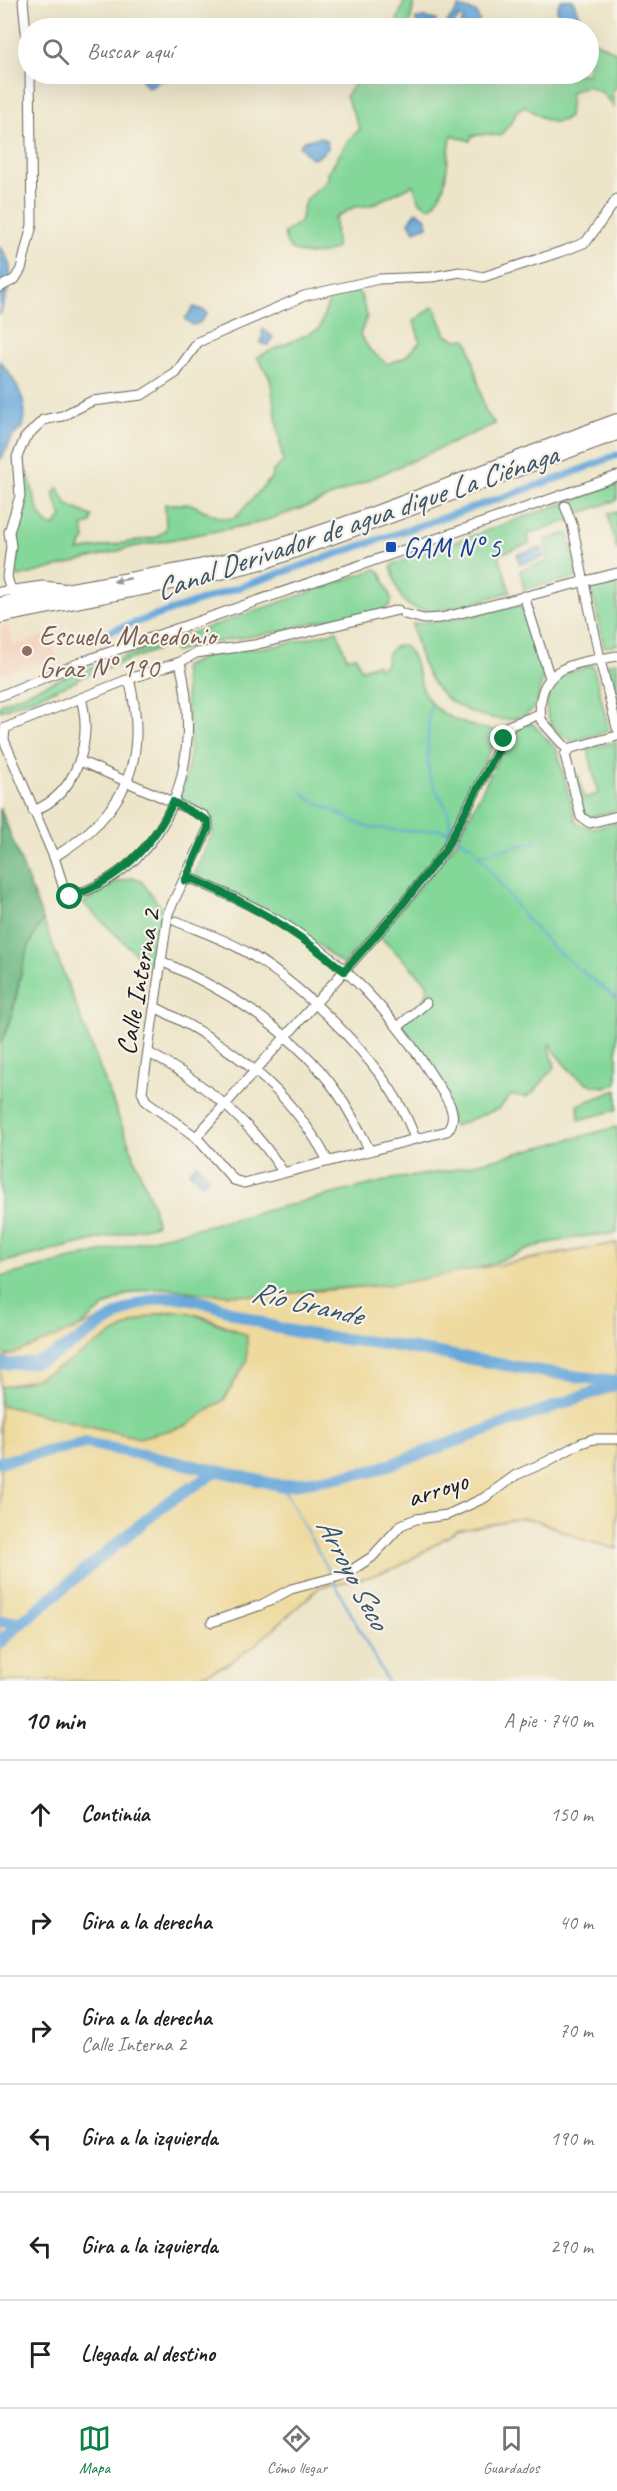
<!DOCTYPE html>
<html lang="es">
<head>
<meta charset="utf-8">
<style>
  :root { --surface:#fff; --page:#f6f6f6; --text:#202124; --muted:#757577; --line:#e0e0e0; --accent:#0b8043 }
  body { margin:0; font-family:Caveat,sans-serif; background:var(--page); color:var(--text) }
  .stop { position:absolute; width:18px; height:18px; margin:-14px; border:4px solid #0b8043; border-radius:50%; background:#fff }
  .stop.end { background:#0b8043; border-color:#fff; box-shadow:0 2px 6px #0008 }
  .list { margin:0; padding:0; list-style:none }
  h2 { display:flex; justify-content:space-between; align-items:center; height:78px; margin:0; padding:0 24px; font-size:26px }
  h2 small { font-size:20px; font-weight:400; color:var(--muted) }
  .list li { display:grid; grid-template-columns:39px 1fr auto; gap:18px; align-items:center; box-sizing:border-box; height:108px; padding:0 24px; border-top:2px solid var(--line) }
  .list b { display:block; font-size:22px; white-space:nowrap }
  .list p { margin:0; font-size:20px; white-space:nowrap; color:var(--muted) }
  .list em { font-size:20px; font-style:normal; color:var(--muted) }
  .icon { flex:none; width:33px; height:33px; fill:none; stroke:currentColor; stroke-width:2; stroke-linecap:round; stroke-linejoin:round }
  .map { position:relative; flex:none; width:617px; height:1681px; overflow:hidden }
  .search { position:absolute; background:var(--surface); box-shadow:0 6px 24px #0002; left:18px; right:18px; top:18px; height:66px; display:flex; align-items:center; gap:15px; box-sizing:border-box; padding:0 21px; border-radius:33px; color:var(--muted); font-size:22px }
  .sheet { height:726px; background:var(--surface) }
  nav { display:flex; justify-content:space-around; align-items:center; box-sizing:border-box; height:84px; border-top:2px solid var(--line); background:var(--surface); font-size:16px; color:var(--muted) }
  nav a { display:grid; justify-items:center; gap:3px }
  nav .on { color:var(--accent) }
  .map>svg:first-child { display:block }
  .built { fill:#f4d3c0 }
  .green { fill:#83d799; stroke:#507a5a; stroke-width:1.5 }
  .forest { fill:#6ab881; stroke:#436a4e; stroke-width:1.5 }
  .sand { fill:#eeda9e; stroke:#857b5d; stroke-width:1.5 }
  .water { fill:#68a8db; stroke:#42627c; stroke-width:1.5 }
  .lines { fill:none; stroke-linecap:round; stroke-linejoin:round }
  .stream { stroke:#68a8db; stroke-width:2 }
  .canal { stroke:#68a8db; stroke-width:7 }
  .river { stroke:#68a8db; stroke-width:12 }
  .minor-casing { stroke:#656259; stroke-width:11 }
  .highway-casing { stroke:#656259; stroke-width:16 }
  .minor { stroke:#fff; stroke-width:9 }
  .highway { stroke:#fff; stroke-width:14 }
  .oneway { fill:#999 }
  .route { stroke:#0b8043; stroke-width:8 }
  .transit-dot { fill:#1a4fb4; stroke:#f7f3e8; stroke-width:2 }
  .education-dot { fill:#8d6e63; stroke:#f7f3e8; stroke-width:2 }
  .labels { text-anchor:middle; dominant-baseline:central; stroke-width:4.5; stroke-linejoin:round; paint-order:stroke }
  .transit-label { font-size:28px; fill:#164399; stroke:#f7f3e8; text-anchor:start }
  .education-label { font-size:28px; fill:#785e54; stroke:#f7f3e8; text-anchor:start }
  .street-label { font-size:28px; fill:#1c1c1c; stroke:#f7f3e8 }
  .water-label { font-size:30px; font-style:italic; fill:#3a5468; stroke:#f7f3e8 }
</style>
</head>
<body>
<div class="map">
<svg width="617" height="1681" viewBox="0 0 617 1681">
  <rect width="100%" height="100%" fill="#f7f3e8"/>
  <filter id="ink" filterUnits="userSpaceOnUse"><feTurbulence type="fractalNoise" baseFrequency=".0167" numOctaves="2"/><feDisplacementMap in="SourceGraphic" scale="12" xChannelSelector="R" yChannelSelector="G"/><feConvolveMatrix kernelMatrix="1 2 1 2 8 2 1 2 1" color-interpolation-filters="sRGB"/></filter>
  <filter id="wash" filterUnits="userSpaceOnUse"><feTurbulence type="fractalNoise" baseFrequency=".008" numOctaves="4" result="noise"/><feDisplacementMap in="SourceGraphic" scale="24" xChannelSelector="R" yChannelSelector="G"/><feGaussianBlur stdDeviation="1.35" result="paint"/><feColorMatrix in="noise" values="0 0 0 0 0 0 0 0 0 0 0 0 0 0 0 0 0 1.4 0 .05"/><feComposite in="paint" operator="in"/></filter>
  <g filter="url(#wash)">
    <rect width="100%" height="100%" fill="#ede5c9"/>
    <!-- built -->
    <polygon class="built" points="7,623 13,645 50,635 57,657 0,674 0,626"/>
    <!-- green -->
    <g class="green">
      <polygon points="405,0 414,2 410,23 412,28 394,28"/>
      <path d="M589,38L617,53V87L612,91L614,107L602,93L587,86L571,92L569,117C550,129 541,117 525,106L516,111L514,119L500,136L488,134L472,136L470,141L452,135C445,158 451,191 430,208L420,202L413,185L369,206L354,207L335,218L336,248C327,255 303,256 293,250C286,247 286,240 284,233L300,222L305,201L328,180V172C341,155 343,143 360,129L346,96L361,74H588Z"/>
      <path d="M356,291L361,295L367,316L360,335L370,350L387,364L404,358L420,342L414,321L434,306L446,335L458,340L466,339L469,344L485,411L495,424L314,504L258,523L133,547L19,577L14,570L17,560L18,532L26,507L23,478L27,470C34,489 34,517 53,527L62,517L53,494L58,487L67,505L92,516L91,523L83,526L85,539L78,551L157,537L166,529L165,504H191L216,516L227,519L236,517L272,477L273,471L283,462L270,378L257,357L319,329L330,298Z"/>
      <path d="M617,484V500L577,514L578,521H567L528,534L529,544L499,554L510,592C485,598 423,624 404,601C396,592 395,578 391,567L393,564Z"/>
      <polygon points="617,512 617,551 608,514"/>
      <polygon points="568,533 578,577 524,589 520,570 549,561 545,540"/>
      <path d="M376,569L381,573L392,601C384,620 340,616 323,620C310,623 297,628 283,631C247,638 211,640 175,652L173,644L79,678V672Z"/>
      <polygon points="617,577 617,645 604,647 592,590 598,582"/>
      <path d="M521,605C526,623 542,659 543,675C543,679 541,685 540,689C538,696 538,705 532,710C510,731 462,713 443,695C424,677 417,649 412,624L453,619Z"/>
      <path d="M337,631L347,658L356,656L361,670L376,664L378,668L386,665C386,653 391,646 403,645C416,654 417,673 422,687C432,717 472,728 500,731L442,849L426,871L343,965L315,942L196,877L195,871L213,832L209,819L180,800L189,763L190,739L183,667L211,654L281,645Z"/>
      <polygon points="617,662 617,712 607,664"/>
      <path d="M593,665L609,731L572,741C550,731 541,713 550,691C552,685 556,679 561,676C570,670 583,668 593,665Z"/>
      <polygon points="76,672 77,681 0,711 0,704"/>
      <path d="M532,723L557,750L576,822C590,832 602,826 617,822V1084C588,1096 563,1066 550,1044L549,1048L555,1066L533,1093L526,1097L512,1095L498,1109L454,1126L427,1060L399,1020C412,1010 431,1001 427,983L378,935L454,846L508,740L523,726Z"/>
      <polygon points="616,742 617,810 589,817 583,814 573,777 578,775 584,798 598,794 588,749"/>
      <polygon points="132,878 141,881 164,911 154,971 83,903 117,882"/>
      <polygon points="43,920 154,1209 156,1225 0,1263 0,1046 14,1008 24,957 33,934"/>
      <polygon points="617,1090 617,1110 579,1120 578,1105"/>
      <polygon points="617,1127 617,1233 586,1236 543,1244 446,1281 313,1290 274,1297 232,1297 164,1288 144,1290 128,1294 107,1305 65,1339 12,1356 0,1352 0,1277 393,1179 448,1171"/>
      <polygon points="185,1311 247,1335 247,1361 224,1399 186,1426 139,1438 0,1405 0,1387 23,1383 63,1365 101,1340 151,1315"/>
    </g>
    <!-- forest -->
    <path class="forest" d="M0,807L43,920C16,958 20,1006 0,1046Z"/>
    <!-- sand -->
    <path class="sand" d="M617,1243V1549L581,1539L539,1521L521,1518L457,1531L400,1566L369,1577L320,1587L255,1645L226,1665L186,1681H0V1405L139,1438L186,1426L225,1399L247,1361V1335C228,1327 207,1316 186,1312C150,1304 95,1346 65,1364C45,1376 23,1383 0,1387V1359L169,1292L260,1296L396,1284Z"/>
    <!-- water -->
    <g class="water">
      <path d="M561,0H573L581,21L575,28L564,27C556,19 554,10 561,0Z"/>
      <polygon points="459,7 476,12 482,28 460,28 463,18 460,16 451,28 443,28"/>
      <polygon points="426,18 436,20 435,28 416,28 416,19"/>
      <polygon points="138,74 166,74 167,77 148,88"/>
      <polygon points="320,137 327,141 328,148 317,158 311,158 299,146 304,141"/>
      <polygon points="417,211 427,219 428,226 414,231 409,222"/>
      <path d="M0,247C19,269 8,289 0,315Z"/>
      <polygon points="194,307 206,311 207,314 199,323 192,325 185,319"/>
      <polygon points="263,329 273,337 268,345 261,343"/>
      <path d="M0,361C13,377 31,403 23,425C21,431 13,434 11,439C7,448 6,453 0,460Z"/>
      <polygon points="542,548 545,557 520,564 517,554"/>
      <polygon points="197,1164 209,1177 201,1184 189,1171"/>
    </g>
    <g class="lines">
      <!-- stream -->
      <g class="stream">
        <path d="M302,791L310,799L366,827L417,832L438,829L448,832C456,810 436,797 430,777C425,757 429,732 429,711L432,706"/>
        <polyline points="457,838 472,846 524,916 552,947 617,999"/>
        <polyline points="478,855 536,842"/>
        <polyline points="282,1486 331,1575"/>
        <polyline points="333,1580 387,1681"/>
      </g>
      <!-- canal -->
      <polyline class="canal" points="111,631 565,476 617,455"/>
      <!-- river -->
      <g class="river">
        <path d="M0,1364C15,1364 30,1364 45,1359C84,1342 126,1298 171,1297C207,1297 241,1318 275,1327C314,1338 357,1339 397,1346C471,1358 543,1374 617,1381"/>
        <polyline points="0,1462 86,1443 218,1471"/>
        <polyline points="0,1621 22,1622 168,1502 218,1471 282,1486 372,1471 617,1384"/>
        <polyline points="0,1642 22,1622"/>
      </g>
    </g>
  </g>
  <g filter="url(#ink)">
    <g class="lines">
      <defs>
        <g id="minor">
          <polyline points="23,0 28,55"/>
          <polyline points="0,287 15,279 21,269 32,225 30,74"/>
          <polyline points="565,506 572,524 601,664 617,728"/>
          <polyline points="15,591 10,587 7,577 11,546 9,532 20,496 17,457 25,438 43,420 62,416 92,401 142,395 176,373 198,342 304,296 379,279 432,277 460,272 483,277 566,250 586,242 617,199"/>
          <polyline points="0,592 43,586 62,588"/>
          <polyline points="524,596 550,678"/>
          <polyline points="404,614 424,619 441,618 617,573"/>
          <path d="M180,662C203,761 175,861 70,897L66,895L54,857L4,740L5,728L129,679L180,662L196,653L254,645L398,610"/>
          <polyline points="0,696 84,661 617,476"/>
          <polyline points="617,736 571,748 565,755 581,817 590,823 617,816"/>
          <path d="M567,749L541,720C534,665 576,663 617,656"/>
          <path d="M80,761L204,816L208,821V829L168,913L142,1092L146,1101L196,1137L234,1180L244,1183L447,1131C461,1115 445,1096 436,1082C395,1016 337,952 268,915C244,901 218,891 193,879L185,881"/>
          <path d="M33,811C77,794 93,741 81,698"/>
          <path d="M54,857C125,814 150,761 129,679"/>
          <path d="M176,921C200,931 225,939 248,953C307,988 394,1072 415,1139"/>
          <path d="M161,961C226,990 294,1031 336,1091C349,1109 359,1130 370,1151"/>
          <path d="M155,1007C228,1044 289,1087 328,1161"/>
          <polyline points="399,1026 426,1003"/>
          <path d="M149,1053C203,1082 250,1120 283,1172"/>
          <polyline points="196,1137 395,914 427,874 445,850 509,729 508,726 540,714"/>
          <polyline points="212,1622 261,1605 291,1589 344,1575 372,1557 401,1525 416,1519 447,1515 484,1498 516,1475 546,1462 581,1443 593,1439 617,1439"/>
        </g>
        <g id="highway">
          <path d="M0,605C81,584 165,578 245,556C372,520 493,466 617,421"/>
          <polyline points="0,616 208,575 266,561 617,433"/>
        </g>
      </defs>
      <!-- minor casing -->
      <use href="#minor" class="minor-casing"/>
      <!-- highway casing -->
      <use href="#highway" class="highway-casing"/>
      <!-- minor -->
      <use href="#minor" class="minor"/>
      <!-- highway -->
      <use href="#highway" class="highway"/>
    </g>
    <!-- one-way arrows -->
    <defs><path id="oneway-solid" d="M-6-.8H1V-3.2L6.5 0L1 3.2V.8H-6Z" transform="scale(1.5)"/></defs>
    <use class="oneway" href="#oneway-solid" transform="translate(122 580) rotate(169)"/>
  </g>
  <g class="lines" filter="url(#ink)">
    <!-- route -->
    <path class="route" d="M70,897C117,881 153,847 173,802L208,821V829L185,881L193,879C254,906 292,928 344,971L395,914L445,850L504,739"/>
  </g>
  <!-- markers -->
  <rect class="transit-dot" x="385" y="541" width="12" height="12" rx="3"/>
  <circle class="education-dot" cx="27" cy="651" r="6"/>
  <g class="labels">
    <!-- transit labels -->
    <g class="transit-label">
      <text x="403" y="547">GAM N° 5</text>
    </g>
    <!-- education labels -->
    <g class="education-label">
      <text x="39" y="635">Escuela Macedonio<tspan x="39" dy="32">Graz N° 190</tspan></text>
    </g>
    <!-- street labels -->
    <g class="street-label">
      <text transform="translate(138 982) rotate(-80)">Calle Interna 2</text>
      <text transform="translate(437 1489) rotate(-18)">arroyo</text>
    </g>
    <!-- water labels -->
    <g class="water-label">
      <text transform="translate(356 522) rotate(-19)">Canal Derivador de agua dique La Ciénaga</text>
      <text transform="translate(307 1303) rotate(13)">Río Grande</text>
      <text transform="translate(353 1573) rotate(62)">Arroyo Seco</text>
    </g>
  </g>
</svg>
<div class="stop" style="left:70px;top:897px"></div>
<div class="stop end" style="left:504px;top:739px"></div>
<div class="search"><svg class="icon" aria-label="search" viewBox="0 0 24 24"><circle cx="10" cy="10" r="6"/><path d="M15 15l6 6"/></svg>Buscar aquí</div>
</div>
<section class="sheet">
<h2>10 min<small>A pie · 740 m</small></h2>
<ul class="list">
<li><svg class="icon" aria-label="ahead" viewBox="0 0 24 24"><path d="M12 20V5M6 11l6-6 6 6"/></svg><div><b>Continúa</b></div><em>150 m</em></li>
<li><svg class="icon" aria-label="right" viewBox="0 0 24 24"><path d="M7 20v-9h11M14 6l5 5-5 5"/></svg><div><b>Gira a la derecha</b></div><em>40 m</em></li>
<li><svg class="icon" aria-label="right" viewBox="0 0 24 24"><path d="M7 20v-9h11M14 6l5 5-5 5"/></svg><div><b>Gira a la derecha</b><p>Calle Interna 2</p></div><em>70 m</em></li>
<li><svg class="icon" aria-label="left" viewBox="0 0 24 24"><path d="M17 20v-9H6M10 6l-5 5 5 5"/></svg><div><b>Gira a la izquierda</b></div><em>190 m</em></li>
<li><svg class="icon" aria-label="left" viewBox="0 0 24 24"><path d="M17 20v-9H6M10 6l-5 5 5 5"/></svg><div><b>Gira a la izquierda</b></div><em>290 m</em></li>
<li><svg class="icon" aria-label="arrive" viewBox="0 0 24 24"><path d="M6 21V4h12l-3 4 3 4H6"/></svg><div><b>Llegada al destino</b></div></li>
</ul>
</section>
<nav>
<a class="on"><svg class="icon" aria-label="map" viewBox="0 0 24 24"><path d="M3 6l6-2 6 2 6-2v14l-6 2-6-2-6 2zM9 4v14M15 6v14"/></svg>Mapa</a>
<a><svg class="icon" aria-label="directions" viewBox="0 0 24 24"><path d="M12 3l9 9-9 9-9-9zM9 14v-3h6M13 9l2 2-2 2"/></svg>Cómo llegar</a>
<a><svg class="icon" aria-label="saved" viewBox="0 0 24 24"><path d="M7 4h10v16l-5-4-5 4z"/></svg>Guardados</a>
</nav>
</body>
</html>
